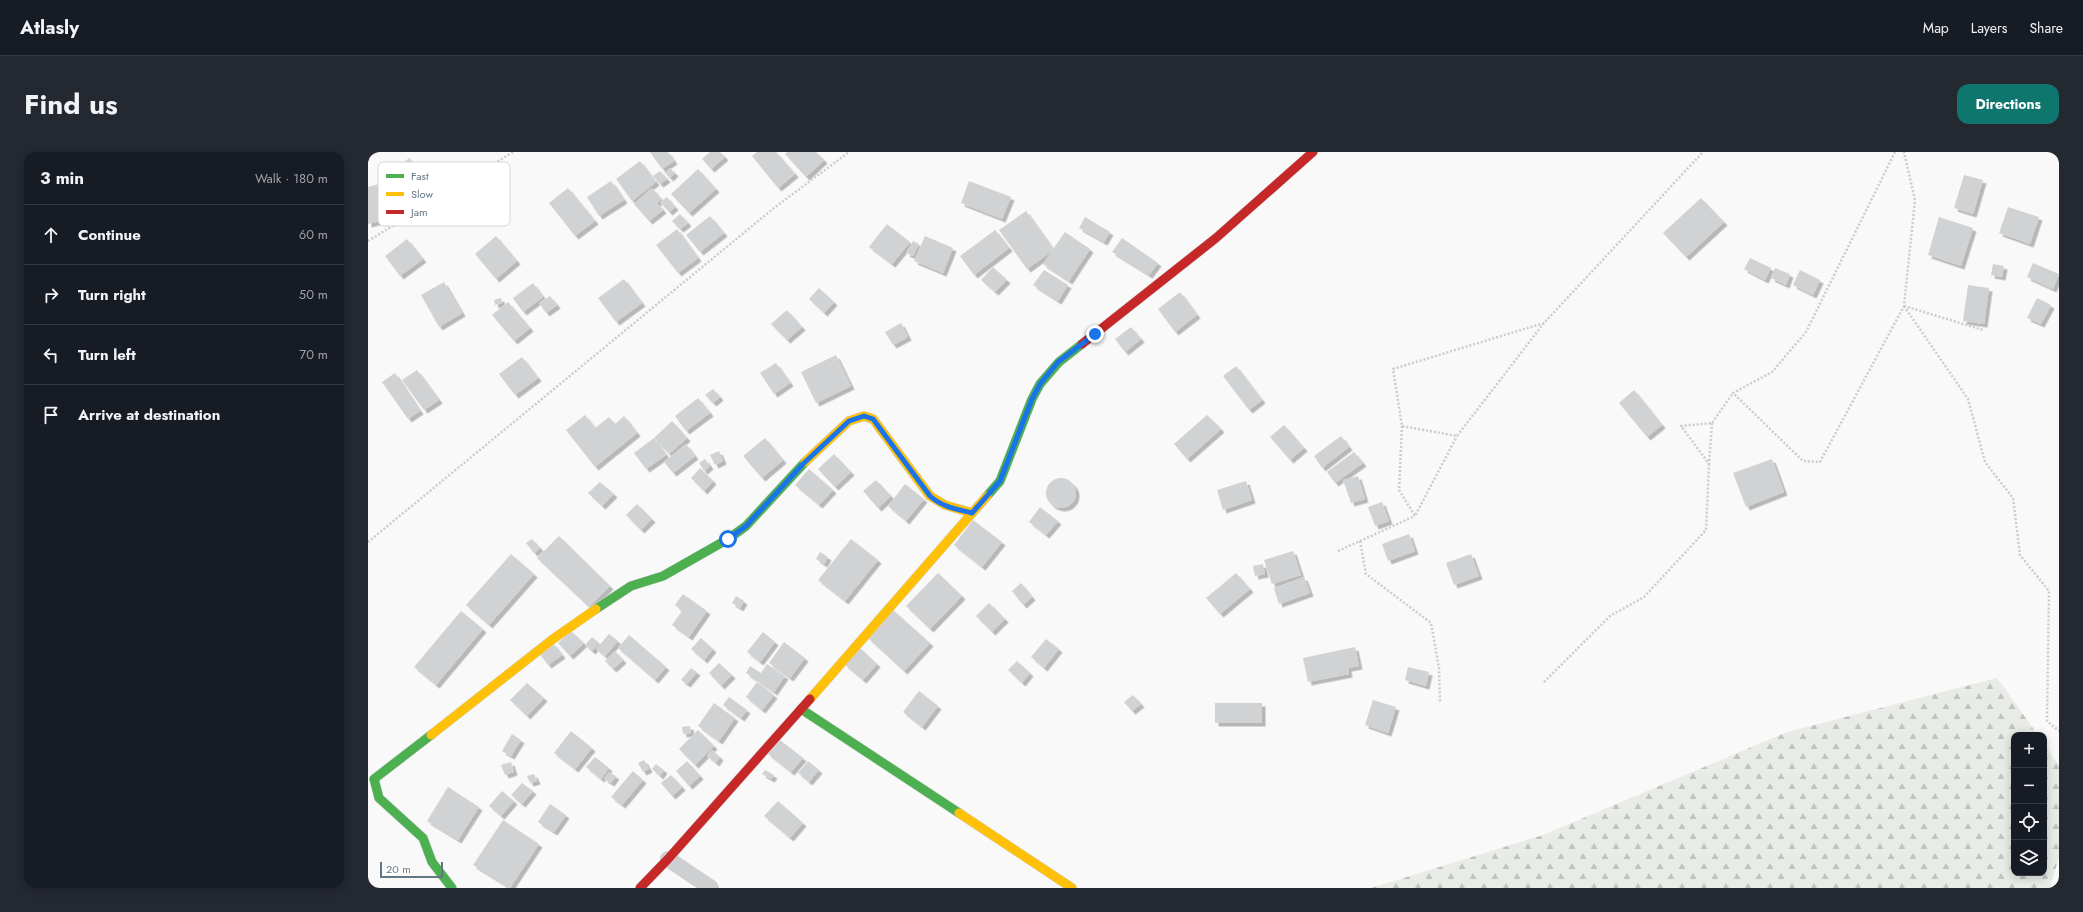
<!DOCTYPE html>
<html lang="en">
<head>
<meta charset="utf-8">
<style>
  :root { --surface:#171b24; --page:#242831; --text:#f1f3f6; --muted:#9ea1a6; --line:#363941; --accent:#0f766e }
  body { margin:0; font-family:Jost,sans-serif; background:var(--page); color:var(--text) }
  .controls { position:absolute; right:12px; bottom:12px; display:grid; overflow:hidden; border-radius:8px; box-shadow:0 2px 10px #0003 }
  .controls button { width:36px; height:36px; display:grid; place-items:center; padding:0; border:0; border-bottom:1px solid var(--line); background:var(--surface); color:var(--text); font:20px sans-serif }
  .scale { position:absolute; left:12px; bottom:10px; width:63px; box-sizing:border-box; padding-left:4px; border:2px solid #657683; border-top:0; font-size:11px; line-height:14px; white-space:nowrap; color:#657683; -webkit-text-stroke:3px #fff; paint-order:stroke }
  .stop { position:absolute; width:12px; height:12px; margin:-9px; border:3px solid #1a73e8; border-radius:50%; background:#fff }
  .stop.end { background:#1a73e8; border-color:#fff; box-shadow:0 1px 4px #0008 }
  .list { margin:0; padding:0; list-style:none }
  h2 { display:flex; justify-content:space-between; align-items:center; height:52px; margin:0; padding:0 16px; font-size:17px }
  h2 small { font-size:13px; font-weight:400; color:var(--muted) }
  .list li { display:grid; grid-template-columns:26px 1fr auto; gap:12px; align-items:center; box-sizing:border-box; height:60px; padding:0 16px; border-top:1px solid var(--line) }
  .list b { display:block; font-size:15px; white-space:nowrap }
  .list em { font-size:13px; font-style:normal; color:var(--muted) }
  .icon { flex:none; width:22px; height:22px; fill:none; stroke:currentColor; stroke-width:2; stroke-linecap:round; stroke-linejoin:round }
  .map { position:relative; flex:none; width:1691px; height:736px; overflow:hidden; border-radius:12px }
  header { display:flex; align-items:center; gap:24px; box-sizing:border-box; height:56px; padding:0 20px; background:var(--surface); border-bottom:1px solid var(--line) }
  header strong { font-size:19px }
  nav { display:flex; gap:22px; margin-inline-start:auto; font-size:14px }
  .intro { display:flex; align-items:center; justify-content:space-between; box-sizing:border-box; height:96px; padding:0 24px }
  h1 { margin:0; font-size:28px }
  .button { padding:10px 18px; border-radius:12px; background:var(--accent); color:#fff; font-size:14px; font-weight:700 }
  main { display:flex; gap:24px; padding:0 24px }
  aside { flex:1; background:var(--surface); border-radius:12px; box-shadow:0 2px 10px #0003 }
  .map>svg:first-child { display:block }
  .forest { fill:url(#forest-firs) }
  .building { fill:#d0d2d3; filter:url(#shadow) }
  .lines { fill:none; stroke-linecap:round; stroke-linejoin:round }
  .fast-casing { stroke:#d5d6d7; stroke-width:10 }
  .slow-casing { stroke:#d5d6d7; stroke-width:10 }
  .jam-casing { stroke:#d5d6d7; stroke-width:10 }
  .path { stroke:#cbcccd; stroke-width:2.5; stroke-dasharray:2 2; stroke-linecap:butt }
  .street { stroke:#cecfd0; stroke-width:16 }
  .fast { stroke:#4caf50; stroke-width:9 }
  .slow { stroke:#ffc107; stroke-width:9 }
  .jam { stroke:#c62828; stroke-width:9 }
  .route { stroke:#1a73e8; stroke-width:5 }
  .key { fill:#fff; stroke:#d1d6da; stroke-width:1 }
  .key-label { font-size:11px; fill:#657683 }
</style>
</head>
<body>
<header>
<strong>Atlasly</strong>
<nav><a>Map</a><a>Layers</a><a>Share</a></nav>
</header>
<div class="intro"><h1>Find us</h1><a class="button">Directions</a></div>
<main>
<aside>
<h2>3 min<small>Walk · 180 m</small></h2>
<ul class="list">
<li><svg class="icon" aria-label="ahead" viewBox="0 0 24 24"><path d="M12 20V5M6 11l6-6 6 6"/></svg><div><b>Continue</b></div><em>60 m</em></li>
<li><svg class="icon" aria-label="right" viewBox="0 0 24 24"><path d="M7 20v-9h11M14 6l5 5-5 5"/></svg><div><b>Turn right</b></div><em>50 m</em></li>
<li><svg class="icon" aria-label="left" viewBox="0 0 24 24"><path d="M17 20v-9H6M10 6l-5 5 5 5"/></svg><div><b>Turn left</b></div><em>70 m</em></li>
<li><svg class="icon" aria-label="arrive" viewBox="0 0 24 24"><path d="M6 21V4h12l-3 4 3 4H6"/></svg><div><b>Arrive at destination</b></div></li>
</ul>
</aside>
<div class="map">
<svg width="1691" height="736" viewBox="0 0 1691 736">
  <defs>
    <pattern id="forest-firs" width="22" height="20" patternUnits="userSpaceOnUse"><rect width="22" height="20" fill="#e8ebe6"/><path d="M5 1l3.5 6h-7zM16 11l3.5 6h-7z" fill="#c0c3c0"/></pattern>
    <filter id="shadow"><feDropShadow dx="3.5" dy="3.5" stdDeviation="0" flood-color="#0004"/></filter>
  </defs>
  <rect width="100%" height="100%" fill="#f9f9f9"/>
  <!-- forest -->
  <polygon class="forest" points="1629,526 1670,583 1646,583 1646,721 1676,721 1676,592 1691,613 1691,705 1682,736 1003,736 1175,683 1419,580"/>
  <!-- building -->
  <g class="building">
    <polygon points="282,0 300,0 306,9 294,17"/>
    <polygon points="342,0 352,0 357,5 343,17 334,7"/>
    <polygon points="389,0 408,0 427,22 410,36 384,4"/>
    <polygon points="419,0 448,0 456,8 438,25 417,2"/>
    <polygon points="41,6 50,15 36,29 27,19"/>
    <polygon points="272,9 288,30 264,49 248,27"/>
    <polygon points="302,16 307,21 302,26 297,21"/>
    <polygon points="330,17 348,37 321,61 303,42"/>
    <polygon points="292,19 299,27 292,32 285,24"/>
    <polygon points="1596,23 1615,28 1605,62 1586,56"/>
    <polygon points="22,29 28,52 21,54 24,66 0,72 0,35"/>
    <polygon points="243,29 256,48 231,64 219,45"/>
    <polygon points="601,29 643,45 634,67 593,51"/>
    <polygon points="200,36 227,69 207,84 181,51"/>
    <polygon points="284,36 293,47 289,51 295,58 281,69 266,52"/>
    <polygon points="299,45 307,55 301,60 292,50"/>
    <polygon points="1333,46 1356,70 1318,105 1295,81"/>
    <polygon points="1640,55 1671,65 1662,92 1631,81"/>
    <polygon points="658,59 685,97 697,80 722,97 701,129 675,112 684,99 659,117 631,78"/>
    <polygon points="312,62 320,71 312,77 304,69"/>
    <polygon points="342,64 356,81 332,100 318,83"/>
    <polygon points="717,65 742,80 736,90 711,76"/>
    <polygon points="1571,65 1605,76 1593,114 1560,103"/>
    <polygon points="519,72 542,90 524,112 501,95"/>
    <polygon points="309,77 330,106 310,121 288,93"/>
    <polygon points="627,78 641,96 606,123 592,104"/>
    <polygon points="128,84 149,109 128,127 107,102"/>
    <polygon points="557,84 585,96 575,121 546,109"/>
    <polygon points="754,86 790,111 781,123 744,100"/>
    <polygon points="39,87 55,107 32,124 17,104"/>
    <polygon points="545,89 551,92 545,104 538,101"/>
    <polygon points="1382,106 1403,116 1397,128 1376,117"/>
    <polygon points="1665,111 1691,122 1685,137 1659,125"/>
    <polygon points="1625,112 1636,114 1634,125 1623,123"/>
    <polygon points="625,115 639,128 627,140 613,128"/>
    <polygon points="1407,116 1422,122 1418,133 1403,126"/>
    <polygon points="676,118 700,133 690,149 665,133"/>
    <polygon points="1432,118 1452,128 1445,143 1425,133"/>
    <polygon points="256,127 274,151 248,170 230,146"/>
    <polygon points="76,130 94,161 71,175 53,143"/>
    <polygon points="165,131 175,145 155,160 145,146"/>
    <polygon points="1600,133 1621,136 1616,172 1595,169"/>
    <polygon points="451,136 466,150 456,161 441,147"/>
    <polygon points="812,140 829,163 807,180 790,157"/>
    <polygon points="182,144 189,153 178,161 171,151"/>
    <polygon points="133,146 134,151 127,153 126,148"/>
    <polygon points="1669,146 1683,153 1673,172 1659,166"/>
    <polygon points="140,150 162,176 146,189 124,163"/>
    <polygon points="419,158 434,175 419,188 403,172"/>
    <polygon points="533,171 540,185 525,193 517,180"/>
    <polygon points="763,175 773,187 757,200 747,187"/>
    <polygon points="468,203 483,234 448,251 433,220"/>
    <polygon points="154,205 170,226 147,243 131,222"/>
    <polygon points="408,211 422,231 406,242 392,221"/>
    <polygon points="868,214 894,248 881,258 855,224"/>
    <polygon points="49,218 71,248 56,258 34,228"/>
    <polygon points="27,221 52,259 40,267 14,230"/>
    <polygon points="345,237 352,245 345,251 337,243"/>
    <polygon points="1266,238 1294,273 1279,285 1251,251"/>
    <polygon points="330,246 342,261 318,279 307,264"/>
    <polygon points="217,263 227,276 241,265 247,272 256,264 269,281 227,315 198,278"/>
    <polygon points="839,263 853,277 819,307 806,292"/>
    <polygon points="304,269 319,286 301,302 286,286"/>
    <polygon points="916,273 936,296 922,308 902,285"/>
    <polygon points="973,284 981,295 954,316 946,304"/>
    <polygon points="286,286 298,303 278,317 266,301"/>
    <polygon points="397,286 415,308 394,326 375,304"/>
    <polygon points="318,292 327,304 305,321 296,310"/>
    <polygon points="351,299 355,309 347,313 342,303"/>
    <polygon points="986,300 995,311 967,331 959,320"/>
    <polygon points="466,302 483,320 467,335 450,317"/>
    <polygon points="337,307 342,314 336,319 331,311"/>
    <polygon points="1404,307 1416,340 1378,355 1365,321"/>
    <polygon points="332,316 345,329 336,339 323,326"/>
    <polygon points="441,317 465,338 451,353 427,333"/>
    <polygon points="990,324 997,347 983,351 975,328"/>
    <circle cx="693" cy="341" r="15"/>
    <polygon points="508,328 523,344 510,356 495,339"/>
    <polygon points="878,329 884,348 855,358 849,338"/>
    <polygon points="232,330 246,342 234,354 220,341"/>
    <polygon points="537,332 556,347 538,369 520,354"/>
    <polygon points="1014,350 1021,369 1007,374 1000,355"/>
    <polygon points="269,352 284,367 273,378 258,363"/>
    <polygon points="672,355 690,369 678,383 661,370"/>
    <polygon points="605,368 634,390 614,415 586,393"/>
    <polygon points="1041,382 1047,399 1020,409 1014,392"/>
    <polygon points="191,384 242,434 221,455 169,406"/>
    <polygon points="164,387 172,396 166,401 158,391"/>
    <polygon points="483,387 510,408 477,449 450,428"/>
    <polygon points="925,399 933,423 904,432 896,408"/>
    <polygon points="452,400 460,405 456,412 448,407"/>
    <polygon points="143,402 166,422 121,473 98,453"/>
    <polygon points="1103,402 1111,424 1086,433 1078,411"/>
    <polygon points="895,412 897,422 887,424 885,414"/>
    <polygon points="570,421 594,444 562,477 538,454"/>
    <polygon points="868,421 882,437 852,462 838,446"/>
    <polygon points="936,425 942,441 911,452 906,436"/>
    <polygon points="653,431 664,445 655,453 644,439"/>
    <polygon points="315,442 339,459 321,485 304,473 314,459 307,453"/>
    <polygon points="368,444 376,449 372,456 364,451"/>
    <polygon points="621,451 637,467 624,480 608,464"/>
    <polygon points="525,458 562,491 536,519 500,486"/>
    <polygon points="93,459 115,477 68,533 46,515"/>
    <polygon points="203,479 216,491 202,504 190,491"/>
    <polygon points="395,480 407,490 392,510 379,500"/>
    <polygon points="241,482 250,489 237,504 228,497"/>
    <polygon points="261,483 298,515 287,528 250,496"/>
    <polygon points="224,485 231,491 224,499 217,493"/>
    <polygon points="333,486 345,497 336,508 323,497"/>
    <polygon points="678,487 691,497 676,516 663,505"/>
    <polygon points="416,490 437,506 422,526 401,511"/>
    <polygon points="185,491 194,503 180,513 171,501"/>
    <polygon points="491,495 509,512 495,528 476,512"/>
    <polygon points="987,495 991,514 980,516 981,522 940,530 935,506"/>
    <polygon points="247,499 255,508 245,517 237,509"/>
    <polygon points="649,509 662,521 654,531 640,518"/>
    <polygon points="351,511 364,523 353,534 341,521"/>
    <polygon points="399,512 417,524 406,540 378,521 382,514 393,521"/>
    <polygon points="1040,515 1061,520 1058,534 1037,528"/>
    <polygon points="323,516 329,520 319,532 313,528"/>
    <polygon points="389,530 406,543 394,558 378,545"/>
    <polygon points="159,531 176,546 159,564 142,548"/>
    <polygon points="551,539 570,554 554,575 535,560"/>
    <polygon points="765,543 773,552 764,559 756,550"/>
    <polygon points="361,545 379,558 373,566 355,553"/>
    <polygon points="1005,548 1028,555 1020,581 997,573"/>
    <polygon points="346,551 367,566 351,589 330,574"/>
    <rect x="847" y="551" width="47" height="20"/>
    <polygon points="322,574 323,581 315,582 314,575"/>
    <polygon points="330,578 346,594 327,613 311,597"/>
    <polygon points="203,579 224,596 207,617 186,601"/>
    <polygon points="144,582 153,588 143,604 134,599"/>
    <polygon points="412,588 435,606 423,620 400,602"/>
    <polygon points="344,598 352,605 348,611 339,604"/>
    <polygon points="227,605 241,616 233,627 218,615"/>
    <polygon points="276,608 281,617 275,620 270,611"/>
    <polygon points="319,609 332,624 321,634 308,619"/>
    <polygon points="440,609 451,618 441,630 430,621"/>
    <polygon points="143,610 146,620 137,623 133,613"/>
    <polygon points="288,612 296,618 292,624 284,617"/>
    <polygon points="397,618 406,623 403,627 394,622"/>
    <polygon points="265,619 275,628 254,653 243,645"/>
    <polygon points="241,620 248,624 243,631 236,627"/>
    <polygon points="166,622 169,629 162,631 159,624"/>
    <polygon points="303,623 314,635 304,644 293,631"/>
    <polygon points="154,631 165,639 154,652 143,643"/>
    <polygon points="80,635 111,655 90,688 59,669"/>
    <polygon points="134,639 146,649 133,664 121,654"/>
    <polygon points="410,649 435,671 422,686 396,664"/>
    <polygon points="182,652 198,663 186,680 170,670"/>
    <polygon points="135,668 171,692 142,736 105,713"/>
  </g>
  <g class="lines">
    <defs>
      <g id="fast">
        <polyline points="619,344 632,329 664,247 672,232 691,210 714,192"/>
        <polyline points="228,457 263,434 295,424 360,387 378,374 437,310"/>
        <polyline points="433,557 591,661"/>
        <polyline points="63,583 6,627 11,646 55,686 64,710 84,736"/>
      </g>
      <g id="slow">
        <polyline points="437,310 481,269 496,264 505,267 562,344 577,353 604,361"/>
        <polyline points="442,547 619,344"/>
        <polyline points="63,583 185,487 228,457"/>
        <polyline points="591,661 704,736"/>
      </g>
      <g id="jam">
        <polyline points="714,192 848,86 945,0"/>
        <polyline points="272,736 300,707 442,547"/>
      </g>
    </defs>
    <!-- fast casing -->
    <use href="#fast" class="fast-casing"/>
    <!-- slow casing -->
    <use href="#slow" class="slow-casing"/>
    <!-- jam casing -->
    <use href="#jam" class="jam-casing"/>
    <!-- path -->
    <g class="path">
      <polyline points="1527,0 1438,180 1404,220 1365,241 1435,309 1452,310 1536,154 1547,48 1536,0"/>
      <polyline points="0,89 145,0"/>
      <polyline points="1536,154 1600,247 1617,310 1645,346 1652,403 1681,439 1679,569 1691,579"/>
      <polyline points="1536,154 1615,178"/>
      <polyline points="1176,171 1025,217 1034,274 1089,284 1176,171 1335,0"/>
      <polyline points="1344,271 1341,312 1313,274 1344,271 1365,241"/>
      <polyline points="1034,274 1031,338 1047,364 1089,284"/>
      <polyline points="992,389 998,422 1063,471 1071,516 1072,551"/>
      <polyline points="0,390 406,56 481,0"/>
      <polyline points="970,399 1047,364"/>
      <polyline points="1176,530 1242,464 1276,445 1338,378 1341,312"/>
    </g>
    <!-- street -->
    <polyline class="street" points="300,707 343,736"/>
    <!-- fast -->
    <use href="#fast" class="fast"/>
    <!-- slow -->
    <use href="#slow" class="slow"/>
    <!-- jam -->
    <use href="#jam" class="jam"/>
  </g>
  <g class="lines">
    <!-- route -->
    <path class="route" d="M360,387L378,374L435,312L481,269L496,264L505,267L562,344C574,355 589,357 604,361L632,329L664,247L672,232L690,210L727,182"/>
  </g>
  <!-- legend -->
  <rect x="10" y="10" width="132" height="64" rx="6" class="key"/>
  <rect x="18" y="22" width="18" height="4" fill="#4caf50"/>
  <rect x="18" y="40" width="18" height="4" fill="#ffc107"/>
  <rect x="18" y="58" width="18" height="4" fill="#c62828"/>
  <g class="key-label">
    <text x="43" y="28">Fast</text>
    <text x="43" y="46">Slow</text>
    <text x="43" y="64">Jam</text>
  </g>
</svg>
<div class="controls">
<button>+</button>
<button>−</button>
<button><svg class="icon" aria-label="locate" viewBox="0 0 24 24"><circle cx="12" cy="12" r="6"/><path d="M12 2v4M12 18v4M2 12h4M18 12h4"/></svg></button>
<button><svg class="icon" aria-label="layers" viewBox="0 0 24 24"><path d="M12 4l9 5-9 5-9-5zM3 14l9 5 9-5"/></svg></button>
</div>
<div class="scale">20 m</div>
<div class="stop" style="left:360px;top:387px"></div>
<div class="stop end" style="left:727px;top:182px"></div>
</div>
</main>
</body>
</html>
